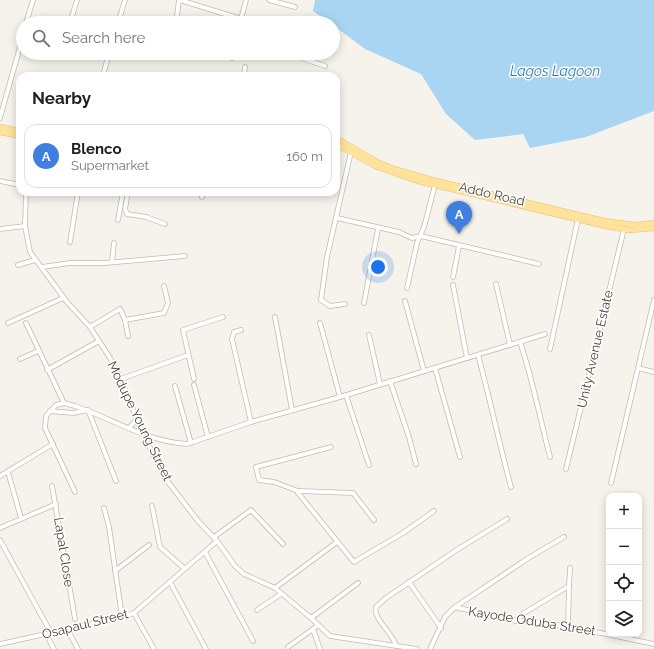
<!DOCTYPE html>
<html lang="en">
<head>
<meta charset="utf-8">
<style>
  :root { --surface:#fff; --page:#f2f2f2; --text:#202124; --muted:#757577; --line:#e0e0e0; --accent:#1a73e8 }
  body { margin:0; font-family:Raleway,sans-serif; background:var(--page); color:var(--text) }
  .controls { position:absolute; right:12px; bottom:12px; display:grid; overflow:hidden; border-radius:8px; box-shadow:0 2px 10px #0003 }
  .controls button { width:36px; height:36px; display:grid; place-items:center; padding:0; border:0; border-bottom:1px solid var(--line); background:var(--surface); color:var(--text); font:20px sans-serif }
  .you { position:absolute; left:378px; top:267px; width:14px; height:14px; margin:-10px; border:3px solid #fff; border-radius:50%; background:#1a73e8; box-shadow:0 0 0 6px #1a73e833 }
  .badge { display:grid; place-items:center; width:26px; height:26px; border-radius:50%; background:var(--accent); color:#fff; font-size:13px; font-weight:700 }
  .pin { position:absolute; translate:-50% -33px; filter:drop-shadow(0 1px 2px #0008) }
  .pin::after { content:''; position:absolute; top:21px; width:14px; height:12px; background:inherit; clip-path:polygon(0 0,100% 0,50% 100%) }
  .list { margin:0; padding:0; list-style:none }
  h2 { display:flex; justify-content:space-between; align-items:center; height:52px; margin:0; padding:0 16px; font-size:17px }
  h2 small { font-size:13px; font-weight:400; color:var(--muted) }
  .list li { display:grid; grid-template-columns:26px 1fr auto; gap:12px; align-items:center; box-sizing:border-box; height:64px; margin:0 8px 8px; padding:0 8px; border:1px solid var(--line); border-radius:12px }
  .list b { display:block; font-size:15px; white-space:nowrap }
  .list p { margin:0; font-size:13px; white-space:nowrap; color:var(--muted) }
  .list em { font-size:13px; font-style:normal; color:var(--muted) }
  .icon { flex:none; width:22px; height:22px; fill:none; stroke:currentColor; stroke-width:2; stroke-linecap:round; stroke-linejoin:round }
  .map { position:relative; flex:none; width:654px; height:649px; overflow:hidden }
  .search { position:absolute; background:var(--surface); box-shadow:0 2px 10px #0003; left:16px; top:16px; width:324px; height:44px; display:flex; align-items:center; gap:10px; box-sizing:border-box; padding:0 14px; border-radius:22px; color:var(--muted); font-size:15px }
  .panel { position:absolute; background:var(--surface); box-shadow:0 2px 10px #0003; left:16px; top:72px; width:324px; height:124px; border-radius:12px }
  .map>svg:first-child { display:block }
  .water { fill:#a9d4f2 }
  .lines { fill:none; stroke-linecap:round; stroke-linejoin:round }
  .minor-casing { stroke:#c2bbae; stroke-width:5.5 }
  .major-casing { stroke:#e6c16a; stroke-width:6 }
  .minor { stroke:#fff; stroke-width:4 }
  .major { stroke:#ffe39c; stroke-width:5 }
  .labels { text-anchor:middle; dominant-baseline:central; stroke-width:3; stroke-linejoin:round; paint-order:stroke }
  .street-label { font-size:13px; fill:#4b4439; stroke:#fff }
  .water-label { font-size:14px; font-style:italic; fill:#2e7ab2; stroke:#fff }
</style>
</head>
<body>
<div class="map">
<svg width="654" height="649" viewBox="0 0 654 649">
  <rect width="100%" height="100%" fill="#f6f3ec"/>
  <!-- water -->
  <polygon class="water" points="315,0 654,0 654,111 586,137 530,148 523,134 475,140 446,114 421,74 365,49 333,25 333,23 330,23 313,11"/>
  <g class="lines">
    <defs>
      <g id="minor">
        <polyline points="180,0 241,19 246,0"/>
        <polyline points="269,0 295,7"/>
        <polyline points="26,23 33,0"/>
        <polyline points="70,23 77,0"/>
        <polyline points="118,23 125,0"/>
        <polyline points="176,23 179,0"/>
        <polyline points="287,53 325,66"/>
        <polyline points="232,58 233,53"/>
        <polyline points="103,76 109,53"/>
        <polyline points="244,76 245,67"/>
        <polyline points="0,118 23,36"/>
        <polyline points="0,181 20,185"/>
        <polyline points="26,192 25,226 30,252 67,302 90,327 110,358 121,379 143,434 165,478 198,521 217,541 235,566 244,574 275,588 311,618 330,636 417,649"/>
        <polyline points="128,192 125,209 127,214 146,217 165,224"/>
        <polyline points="202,192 202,197"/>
        <polyline points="337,218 399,232 412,238 421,236 539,264"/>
        <polyline points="118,220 123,192"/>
        <polyline points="0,229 25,226"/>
        <polyline points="70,242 78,192"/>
        <polyline points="112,262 114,243"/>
        <polyline points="18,265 35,260"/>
        <polyline points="42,267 70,263 105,263 185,256"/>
        <polyline points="453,277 459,246"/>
        <polyline points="496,284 510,345"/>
        <polyline points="453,285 467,358"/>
        <polyline points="407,288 417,243 424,227 435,185"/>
        <polyline points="405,301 424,371"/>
        <polyline points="364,303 378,229"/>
        <polyline points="345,304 330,306 321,300 327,257 351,152"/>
        <polyline points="275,317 292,410"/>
        <polyline points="125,320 164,313 168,303 164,286"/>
        <polyline points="8,323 63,298"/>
        <polyline points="26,323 64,403"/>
        <polyline points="320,323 340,397"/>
        <polyline points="90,327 120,309 125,320 128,336"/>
        <polyline points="241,330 234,332 232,339 251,422"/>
        <polyline points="369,335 380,384"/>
        <path d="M520,342C533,380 540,419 550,457"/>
        <polyline points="550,349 578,219"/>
        <path d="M478,355C490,399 499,443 511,487"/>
        <polyline points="20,359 38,351"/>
        <polyline points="435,368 460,457"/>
        <polyline points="638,368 654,372"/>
        <polyline points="47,370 99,341"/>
        <polyline points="121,379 188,355"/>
        <polyline points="194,379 183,330 223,317"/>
        <polyline points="390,381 409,437 416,464"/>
        <polyline points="194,385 208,437"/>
        <polyline points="175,386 191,443"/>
        <polyline points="346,395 369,465"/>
        <polyline points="50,411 73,413 88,410 116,481"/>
        <polyline points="129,428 137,419"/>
        <polyline points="566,469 624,229"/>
        <polyline points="8,472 21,518"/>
        <polyline points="0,476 53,444"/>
        <polyline points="611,483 654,300"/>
        <polyline points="52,486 75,619"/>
        <polyline points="298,491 274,482 259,480 256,467 331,447"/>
        <path d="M75,492L45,428L46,416L56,405L64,403L75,406C111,418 147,442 187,444L251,422L340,397L545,334"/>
        <polyline points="152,506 160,547 185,569"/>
        <polyline points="104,508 109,527 122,617"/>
        <polyline points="374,520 353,493 300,491 298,493 354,562 403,533 434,511"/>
        <polyline points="0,528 56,504"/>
        <polyline points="214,537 251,510 283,544"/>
        <polyline points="0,540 51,633"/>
        <polyline points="205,552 253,641"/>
        <polyline points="115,571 149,545"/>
        <polyline points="170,582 206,649"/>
        <polyline points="409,582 441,628"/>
        <polyline points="569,586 570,568"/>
        <polyline points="275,588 337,542"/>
        <polyline points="455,607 508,620 547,623 606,634 609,632"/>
        <polyline points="257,610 281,594"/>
        <polyline points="134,613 154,649"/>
        <polyline points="311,618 358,583"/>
        <polyline points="516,621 524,613 569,586 568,627"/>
        <polyline points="318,625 313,629 320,649"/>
        <polyline points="67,629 78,649"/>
        <polyline points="46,634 54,649"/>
        <polyline points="606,634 654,644"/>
        <polyline points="0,644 122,617 134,613 217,541"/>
        <path d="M396,646C394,634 372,618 376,607L386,598L458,549L507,519"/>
        <polyline points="288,647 313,629"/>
        <polyline points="430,649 445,617 455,607 530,557 564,537"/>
      </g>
      <g id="major">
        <polyline points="0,127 20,131"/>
        <polyline points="0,132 20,136"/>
        <polyline points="336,138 379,163 397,170 432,180 604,221 635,225 654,223"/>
        <polyline points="336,144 375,166 418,181 606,226 629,230 654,228"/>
      </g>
    </defs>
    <!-- minor casing -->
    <use href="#minor" class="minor-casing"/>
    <!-- major casing -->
    <use href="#major" class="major-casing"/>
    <!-- minor -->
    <use href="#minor" class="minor"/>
    <!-- major -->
    <use href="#major" class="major"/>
  </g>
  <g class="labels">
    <!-- street labels -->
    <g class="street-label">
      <text transform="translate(492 194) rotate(13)">Addo Road</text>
      <text transform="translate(595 349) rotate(-77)">Unity Avenue Estate</text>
      <text transform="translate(140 421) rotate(64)">Modupe Young Street</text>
      <text transform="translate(64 552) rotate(81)">Lapal Close</text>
      <text transform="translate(532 621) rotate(9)">Kayode Oduba Street</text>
      <text transform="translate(85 624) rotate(-14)">Osapaul Street</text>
    </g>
    <!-- water labels -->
    <g class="water-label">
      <text x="555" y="71">Lagos Lagoon</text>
    </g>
  </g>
</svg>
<div class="controls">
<button>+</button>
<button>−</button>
<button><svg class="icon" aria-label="locate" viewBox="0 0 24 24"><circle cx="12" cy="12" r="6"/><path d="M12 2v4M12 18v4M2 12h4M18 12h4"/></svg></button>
<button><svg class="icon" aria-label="layers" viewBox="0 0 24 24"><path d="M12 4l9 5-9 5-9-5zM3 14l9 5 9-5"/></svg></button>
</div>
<div class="you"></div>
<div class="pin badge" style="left:459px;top:234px;background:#3f7fe0">A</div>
<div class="search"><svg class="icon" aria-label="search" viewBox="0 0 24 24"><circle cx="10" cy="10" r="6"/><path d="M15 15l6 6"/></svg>Search here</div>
<section class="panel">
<h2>Nearby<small></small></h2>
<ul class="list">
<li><span class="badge" style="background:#3f7fe0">A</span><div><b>Blenco</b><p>Supermarket</p></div><em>160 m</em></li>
</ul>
</section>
</div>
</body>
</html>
